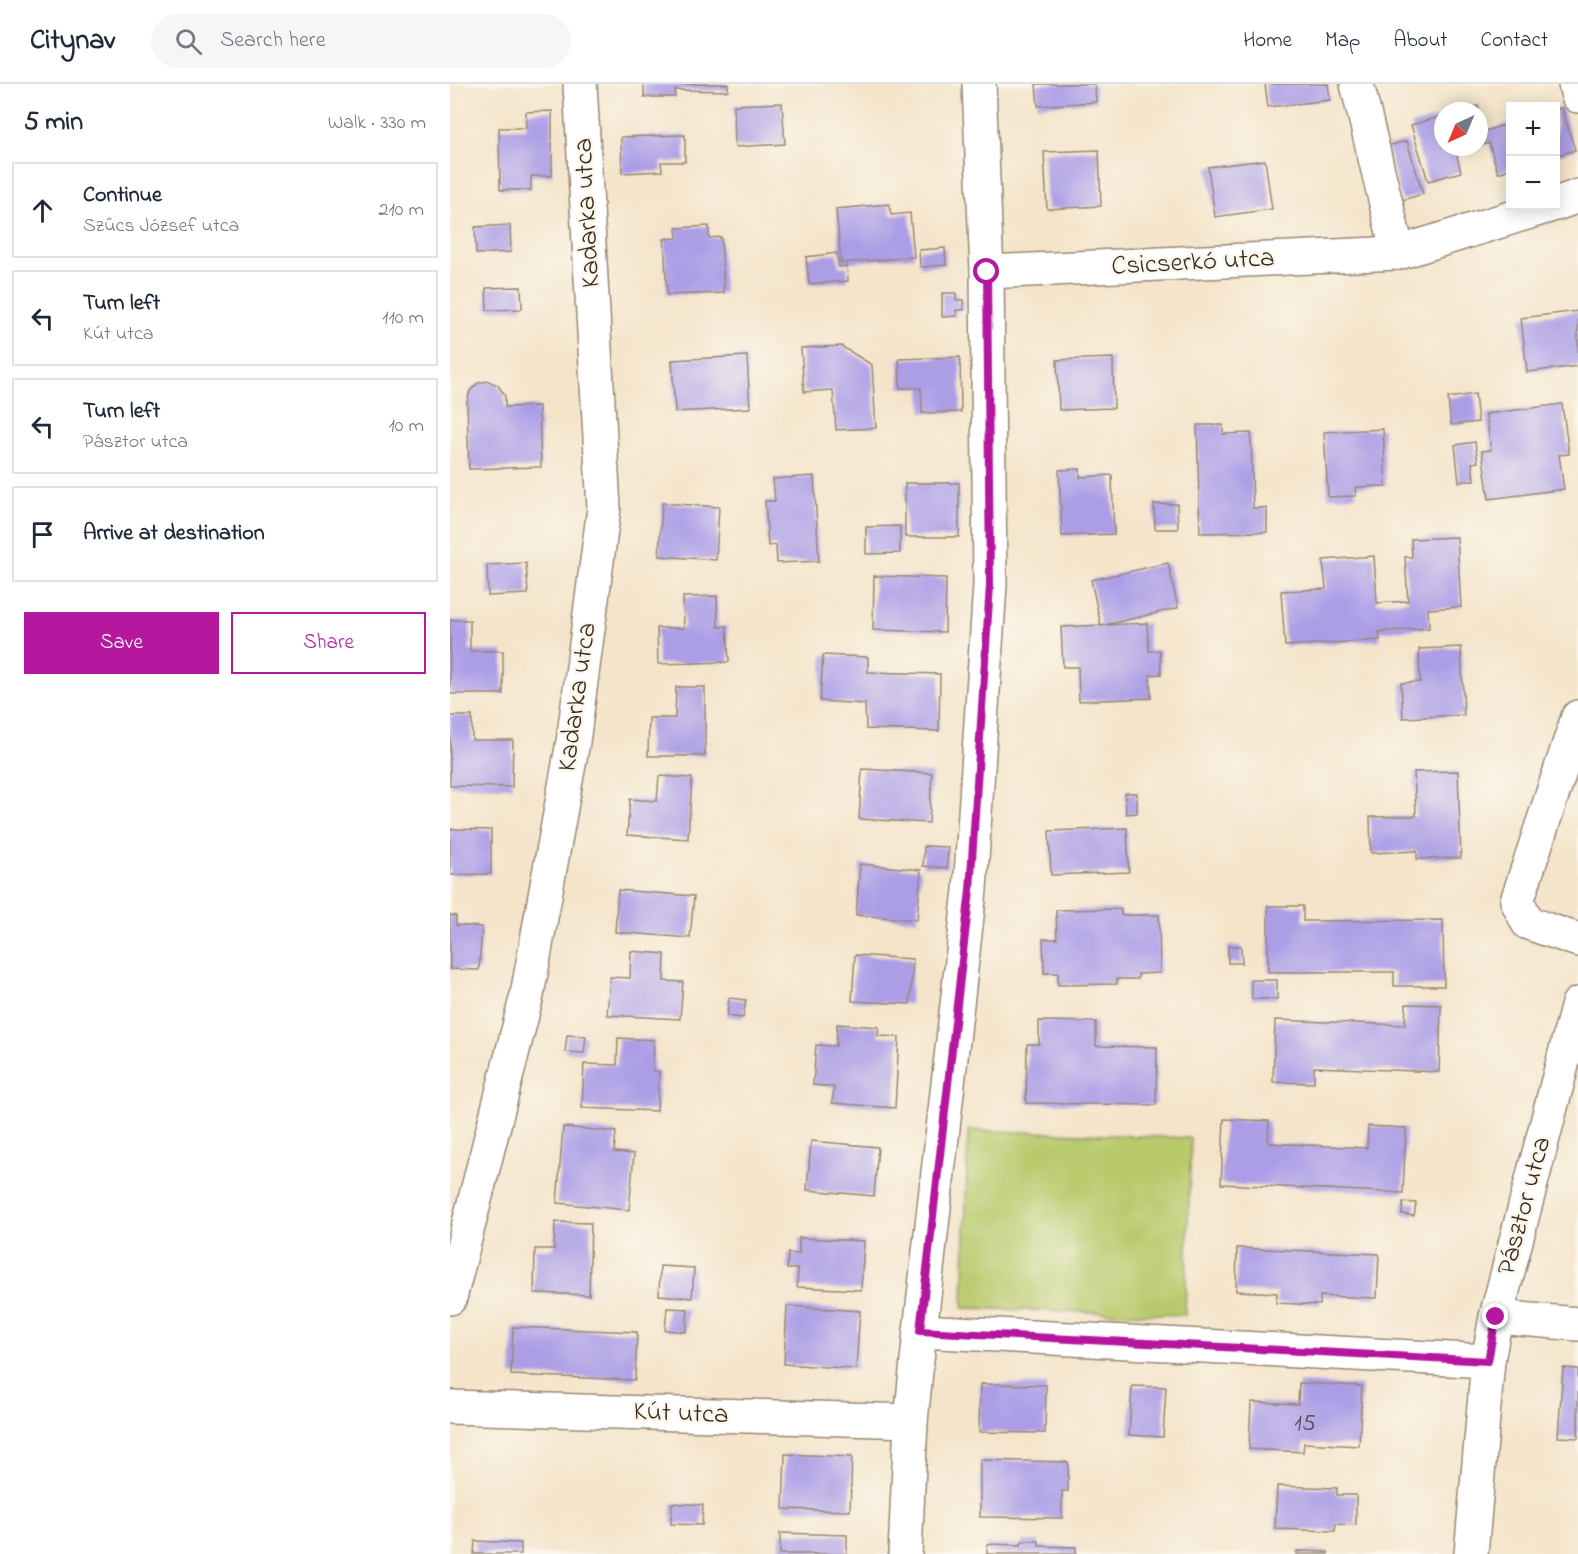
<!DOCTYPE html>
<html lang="en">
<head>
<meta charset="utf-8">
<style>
  :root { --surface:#fff; --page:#f6f6f7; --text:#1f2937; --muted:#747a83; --line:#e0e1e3; --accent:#b5179e }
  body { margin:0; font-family:"Indie Flower",sans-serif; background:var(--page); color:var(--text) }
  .controls { position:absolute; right:18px; top:18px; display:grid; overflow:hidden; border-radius:0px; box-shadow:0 3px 15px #0003 }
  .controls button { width:54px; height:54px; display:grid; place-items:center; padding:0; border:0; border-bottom:2px solid var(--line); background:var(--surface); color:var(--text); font:30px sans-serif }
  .compass { position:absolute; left:984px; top:18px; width:54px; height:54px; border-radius:50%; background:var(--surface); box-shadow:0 3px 15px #0003; rotate:224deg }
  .stop { position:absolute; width:18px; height:18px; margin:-14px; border:4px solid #b5179e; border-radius:50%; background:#fff }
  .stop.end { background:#b5179e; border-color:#fff; box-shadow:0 2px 6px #0008 }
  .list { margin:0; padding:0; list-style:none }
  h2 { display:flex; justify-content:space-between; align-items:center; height:78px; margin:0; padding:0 24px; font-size:26px }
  h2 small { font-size:20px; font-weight:400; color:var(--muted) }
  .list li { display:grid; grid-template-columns:39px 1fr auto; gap:18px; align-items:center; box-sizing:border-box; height:96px; margin:0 12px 12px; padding:0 12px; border:2px solid var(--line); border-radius:0px }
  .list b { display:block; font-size:22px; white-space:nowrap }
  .list p { margin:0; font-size:20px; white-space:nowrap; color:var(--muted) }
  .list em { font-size:20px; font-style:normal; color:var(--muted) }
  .actions { display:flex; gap:12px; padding:18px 24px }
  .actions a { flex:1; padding:14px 0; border:2px solid var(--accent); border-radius:0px; text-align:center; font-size:21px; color:var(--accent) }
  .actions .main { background:var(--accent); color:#fff }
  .icon { flex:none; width:33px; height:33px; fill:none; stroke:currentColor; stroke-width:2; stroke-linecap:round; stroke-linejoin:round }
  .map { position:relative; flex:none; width:1128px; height:1470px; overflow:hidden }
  header { display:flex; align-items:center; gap:36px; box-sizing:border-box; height:84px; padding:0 30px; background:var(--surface); border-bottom:2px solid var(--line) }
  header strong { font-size:28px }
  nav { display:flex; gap:33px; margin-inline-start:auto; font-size:21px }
  .search { width:420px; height:54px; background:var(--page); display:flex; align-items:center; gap:15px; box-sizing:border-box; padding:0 21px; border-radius:33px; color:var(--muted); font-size:22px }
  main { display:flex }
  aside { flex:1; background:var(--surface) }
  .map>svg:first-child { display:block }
  .green { fill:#b9ca6d; stroke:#7a7a46; stroke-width:1.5 }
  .building { fill:#ab9de6 }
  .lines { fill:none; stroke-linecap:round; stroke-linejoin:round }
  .minor-casing { stroke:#988774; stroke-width:36 }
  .minor { stroke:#fff; stroke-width:33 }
  .route { stroke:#b5179e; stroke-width:8 }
  .labels { text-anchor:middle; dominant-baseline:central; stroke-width:5; stroke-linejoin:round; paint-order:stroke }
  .number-label { font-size:24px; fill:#574750 }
  .street-label { font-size:27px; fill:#3b2a1e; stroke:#fbf7ec }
</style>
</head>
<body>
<header>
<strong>Citynav</strong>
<div class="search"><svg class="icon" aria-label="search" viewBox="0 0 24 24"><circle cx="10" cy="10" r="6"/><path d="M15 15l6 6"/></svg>Search here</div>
<nav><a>Home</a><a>Map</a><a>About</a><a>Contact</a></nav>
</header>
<main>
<aside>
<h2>5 min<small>Walk · 330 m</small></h2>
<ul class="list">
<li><svg class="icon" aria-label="ahead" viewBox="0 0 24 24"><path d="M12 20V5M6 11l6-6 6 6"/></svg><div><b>Continue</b><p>Szűcs József utca</p></div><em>210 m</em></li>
<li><svg class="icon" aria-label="left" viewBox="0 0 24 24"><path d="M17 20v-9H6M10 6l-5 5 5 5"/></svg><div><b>Turn left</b><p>Kút utca</p></div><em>110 m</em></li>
<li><svg class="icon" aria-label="left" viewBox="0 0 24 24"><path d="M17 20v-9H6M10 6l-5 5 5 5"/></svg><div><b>Turn left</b><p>Pásztor utca</p></div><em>10 m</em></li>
<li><svg class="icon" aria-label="arrive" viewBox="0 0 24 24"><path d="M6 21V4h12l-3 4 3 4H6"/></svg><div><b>Arrive at destination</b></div></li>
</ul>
<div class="actions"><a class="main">Save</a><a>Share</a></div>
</aside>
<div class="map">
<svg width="1128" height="1470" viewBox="0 0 1128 1470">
  <rect width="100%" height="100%" fill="#fbf7ec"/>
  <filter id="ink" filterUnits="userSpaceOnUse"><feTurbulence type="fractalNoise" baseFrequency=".0167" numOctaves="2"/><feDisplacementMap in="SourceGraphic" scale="12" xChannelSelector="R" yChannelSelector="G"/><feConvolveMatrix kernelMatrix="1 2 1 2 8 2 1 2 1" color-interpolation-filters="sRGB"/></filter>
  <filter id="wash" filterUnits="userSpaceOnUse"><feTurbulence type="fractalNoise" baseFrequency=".008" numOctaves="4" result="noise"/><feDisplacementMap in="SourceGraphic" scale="24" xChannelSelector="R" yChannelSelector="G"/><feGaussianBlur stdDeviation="1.35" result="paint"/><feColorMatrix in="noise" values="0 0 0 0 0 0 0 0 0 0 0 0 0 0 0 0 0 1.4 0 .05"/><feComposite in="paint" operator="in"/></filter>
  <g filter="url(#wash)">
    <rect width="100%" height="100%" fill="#f4e4ca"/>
    <!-- green -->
    <polygon class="green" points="518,1046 741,1054 735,1231 513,1224"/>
    <g id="blocks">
      <!-- building -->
      <g class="building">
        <polygon points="194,0 278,0 278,7 225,6 225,13 194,13"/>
        <polygon points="586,0 645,0 646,18 588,22"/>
        <polygon points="815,0 878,0 880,16 818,23"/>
        <polygon points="332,19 335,60 285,63 284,21"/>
        <polygon points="1028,22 1029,27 1011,27 1011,26"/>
        <polygon points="1112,24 1125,66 1106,72 1106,25"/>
        <polygon points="102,27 102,92 81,92 81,106 50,106 49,44 76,44 76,28"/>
        <polygon points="1030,28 1035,47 1060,39 1060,85 1048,89 1039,59 1029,62"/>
        <polygon points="993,32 993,63 1022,64 1006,68 1011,88 978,97 961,41"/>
        <polygon points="235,51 235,78 211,78 212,87 172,89 171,53"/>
        <polygon points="957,57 973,110 952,116 937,62"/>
        <polygon points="649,66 651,122 597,125 594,68"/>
        <polygon points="815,76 822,125 765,133 758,83"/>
        <polygon points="439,120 441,131 460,129 464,173 391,179 386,125"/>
        <polygon points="60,141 61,168 26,170 25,143"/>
        <polygon points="259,142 259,154 271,153 274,209 217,211 214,155 227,154 226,144"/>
        <polygon points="495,164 496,181 470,183 469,166"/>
        <polygon points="387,169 389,183 397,182 398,197 359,200 356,173"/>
        <polygon points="71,203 72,225 37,226 36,204"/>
        <polygon points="492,209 506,209 506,216 513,216 514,226 506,226 507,232 492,233"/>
        <polygon points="1128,227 1128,282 1077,288 1071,234"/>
        <polygon points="391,262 422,281 426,344 386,346 383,306 354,308 351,264"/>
        <polygon points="297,272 300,324 225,328 222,276"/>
        <polygon points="510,273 511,328 472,329 471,304 450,304 449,275"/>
        <polygon points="663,274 664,324 609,326 607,276"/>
        <polygon points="38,297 48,301 55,312 55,323 89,322 91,383 19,385 17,318 20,307 28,299"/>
        <polygon points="1025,310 1028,338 1001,341 998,314"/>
        <polygon points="1112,320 1119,370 1109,371 1114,405 1039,415 1032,367 1041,366 1036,330"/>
        <polygon points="747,341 773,341 773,350 801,349 803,424 817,424 817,448 750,449"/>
        <polygon points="933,345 936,402 905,403 906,412 878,413 874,348"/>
        <polygon points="1025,358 1028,378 1022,379 1024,396 1009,398 1005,361"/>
        <polygon points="630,385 630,393 662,391 664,450 612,452 609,386"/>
        <polygon points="364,392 369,477 327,479 326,461 318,462 315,417 325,417 323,395"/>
        <rect x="455" y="399" width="54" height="54"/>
        <polygon points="212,419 269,423 266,476 209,472"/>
        <polygon points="704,420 727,420 728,445 705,445"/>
        <polygon points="450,442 450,469 416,470 416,443"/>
        <polygon points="1007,453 1011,523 978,525 979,544 929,548 930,556 835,562 831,507 876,505 873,476 924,472 927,519 958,517 955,473 962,473 961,455"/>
        <polygon points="76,479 78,510 38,512 37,481"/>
        <polygon points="718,479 728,524 651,542 641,496"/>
        <polygon points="424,492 496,494 495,548 423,546"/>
        <polygon points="267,512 268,543 277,542 279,578 208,580 207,544 234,544 233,513"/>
        <polygon points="0,536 20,536 20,567 53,567 53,610 0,610"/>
        <polygon points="697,539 699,567 710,566 711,590 700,591 701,614 629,617 628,583 613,583 611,543"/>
        <polygon points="1011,563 1014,631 953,634 951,599 970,598 969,565"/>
        <polygon points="373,571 418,573 418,588 490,590 489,647 416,645 415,620 370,617"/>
        <polygon points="226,603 255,603 255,672 198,672 199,634 225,634"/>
        <polygon points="0,632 22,632 22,656 63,656 62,703 0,702"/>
        <polygon points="412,685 482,689 479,739 409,735"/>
        <polygon points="1008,687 1011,774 967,775 967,767 921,769 920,733 966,732 964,688"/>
        <polygon points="209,692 242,694 238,755 177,751 180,715 207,717"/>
        <polygon points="675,709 687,709 687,729 676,730"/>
        <polygon points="677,744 679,788 601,791 599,747"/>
        <polygon points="0,745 41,746 41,790 0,791"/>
        <polygon points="474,762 498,763 497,784 473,782"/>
        <polygon points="410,780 471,786 467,836 406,831"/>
        <polygon points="168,806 244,812 240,854 165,848"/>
        <polygon points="818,822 853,822 853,837 993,836 994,902 944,902 944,888 818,888"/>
        <polygon points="671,825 671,831 709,831 710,889 688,890 688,895 667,895 667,900 608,901 608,889 594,889 593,855 607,855 606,826"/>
        <polygon points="0,831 6,832 6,841 32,843 29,886 0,885"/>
        <polygon points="778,862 791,862 792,879 778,879"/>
        <polygon points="181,867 215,870 214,897 233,898 230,935 157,931 160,893 180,894"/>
        <polygon points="405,871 463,875 460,920 402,917"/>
        <polygon points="801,896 827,896 827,915 802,915"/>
        <polygon points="279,914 296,916 293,934 277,932"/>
        <polygon points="956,920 991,921 989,988 864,983 864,999 823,998 825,936 955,941"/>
        <polygon points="589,937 646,938 646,962 707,963 706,1021 576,1019 577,960 589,960"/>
        <polygon points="387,940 429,943 428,952 449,953 445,1024 382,1019 384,1003 363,1001 366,961 386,962"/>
        <polygon points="117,951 136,952 134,969 115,968"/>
        <polygon points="168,954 204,956 203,987 209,987 207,1027 132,1024 134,980 167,981"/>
        <polygon points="774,1035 819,1037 818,1059 917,1064 918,1042 956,1044 953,1109 771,1100"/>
        <polygon points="113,1043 166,1048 164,1068 184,1070 179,1126 107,1119"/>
        <polygon points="361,1057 428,1063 424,1112 357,1106"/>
        <polygon points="953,1118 966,1119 964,1132 952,1130"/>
        <polygon points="105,1138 141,1139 139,1211 84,1209 85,1165 104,1165"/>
        <polygon points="349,1154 414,1157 411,1206 347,1203 348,1185 337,1185 338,1169 349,1170"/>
        <polygon points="787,1164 929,1170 927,1214 870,1212 870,1221 826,1219 827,1209 786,1207"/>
        <polygon points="210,1182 244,1184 242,1214 209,1211"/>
        <polygon points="337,1222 410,1227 406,1285 334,1280"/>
        <polygon points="217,1224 238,1225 236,1248 215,1246"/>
        <polygon points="63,1243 187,1248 185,1296 61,1291"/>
        <polygon points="1113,1284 1128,1285 1128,1354 1108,1353"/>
        <polygon points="849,1299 912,1302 909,1362 854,1359 853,1368 799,1365 801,1318 848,1320"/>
        <polygon points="530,1300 596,1301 595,1349 529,1348"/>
        <polygon points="682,1302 716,1303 713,1353 679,1351"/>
        <polygon points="335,1370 402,1373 400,1427 333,1425"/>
        <polygon points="530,1376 618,1378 618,1407 612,1407 612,1434 530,1433"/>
        <polygon points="827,1402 887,1404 887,1411 906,1411 906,1441 886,1440 885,1447 825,1445"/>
        <polygon points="222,1419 253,1421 252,1441 221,1440"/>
        <polygon points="330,1449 397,1451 397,1470 330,1470"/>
        <polygon points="25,1457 71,1459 71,1470 24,1470"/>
        <polygon points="572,1457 589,1457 589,1462 626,1463 626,1470 537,1470 537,1460 571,1461"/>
        <polygon points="847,1467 878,1468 878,1470 847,1470"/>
      </g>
    </g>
  </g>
  <g filter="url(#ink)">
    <use href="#blocks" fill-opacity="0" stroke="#988774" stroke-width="1.5"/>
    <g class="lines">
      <defs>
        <g id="minor">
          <polyline points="907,0 948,169"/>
          <polyline points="1125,0 1128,12"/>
          <polyline points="1106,120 1128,112"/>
          <polyline points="537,188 948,169 1099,122"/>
          <polyline points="1128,633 1067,817 1078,839 1128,856"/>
          <polyline points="0,1214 77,911 123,658 154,424 130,0"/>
          <polyline points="1046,1233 1128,1240"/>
          <polyline points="470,1247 1038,1277"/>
          <polyline points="0,1323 461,1337"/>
          <polyline points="455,1470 461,1337 470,1247 520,806 540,501 537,188 529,0"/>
          <polyline points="1021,1470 1038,1277 1046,1233 1128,920"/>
        </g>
      </defs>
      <!-- minor casing -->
      <use href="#minor" class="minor-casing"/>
      <!-- minor -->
      <use href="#minor" class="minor"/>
    </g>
  </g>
  <g class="lines" filter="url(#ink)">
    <!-- route -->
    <polyline class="route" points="537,188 540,501 520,806 470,1247 1038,1277 1046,1233"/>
  </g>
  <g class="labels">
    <!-- number labels -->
    <g class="number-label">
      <text x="855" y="1340">15</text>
    </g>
    <!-- street labels -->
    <g class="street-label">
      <text transform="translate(138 129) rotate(-93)">Kadarka utca</text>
      <text transform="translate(743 179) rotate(-3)">Csicserkó utca</text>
      <text transform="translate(128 613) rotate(-82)">Kadarka utca</text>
      <text transform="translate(1075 1122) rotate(-75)">Pásztor utca</text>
      <text transform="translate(231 1330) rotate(2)">Kút utca</text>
    </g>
  </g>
</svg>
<div class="controls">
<button>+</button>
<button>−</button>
</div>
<svg class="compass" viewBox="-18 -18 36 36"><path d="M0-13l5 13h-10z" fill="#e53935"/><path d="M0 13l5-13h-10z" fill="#747a83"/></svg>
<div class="stop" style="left:537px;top:188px"></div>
<div class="stop end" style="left:1046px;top:1233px"></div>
</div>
</main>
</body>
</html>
